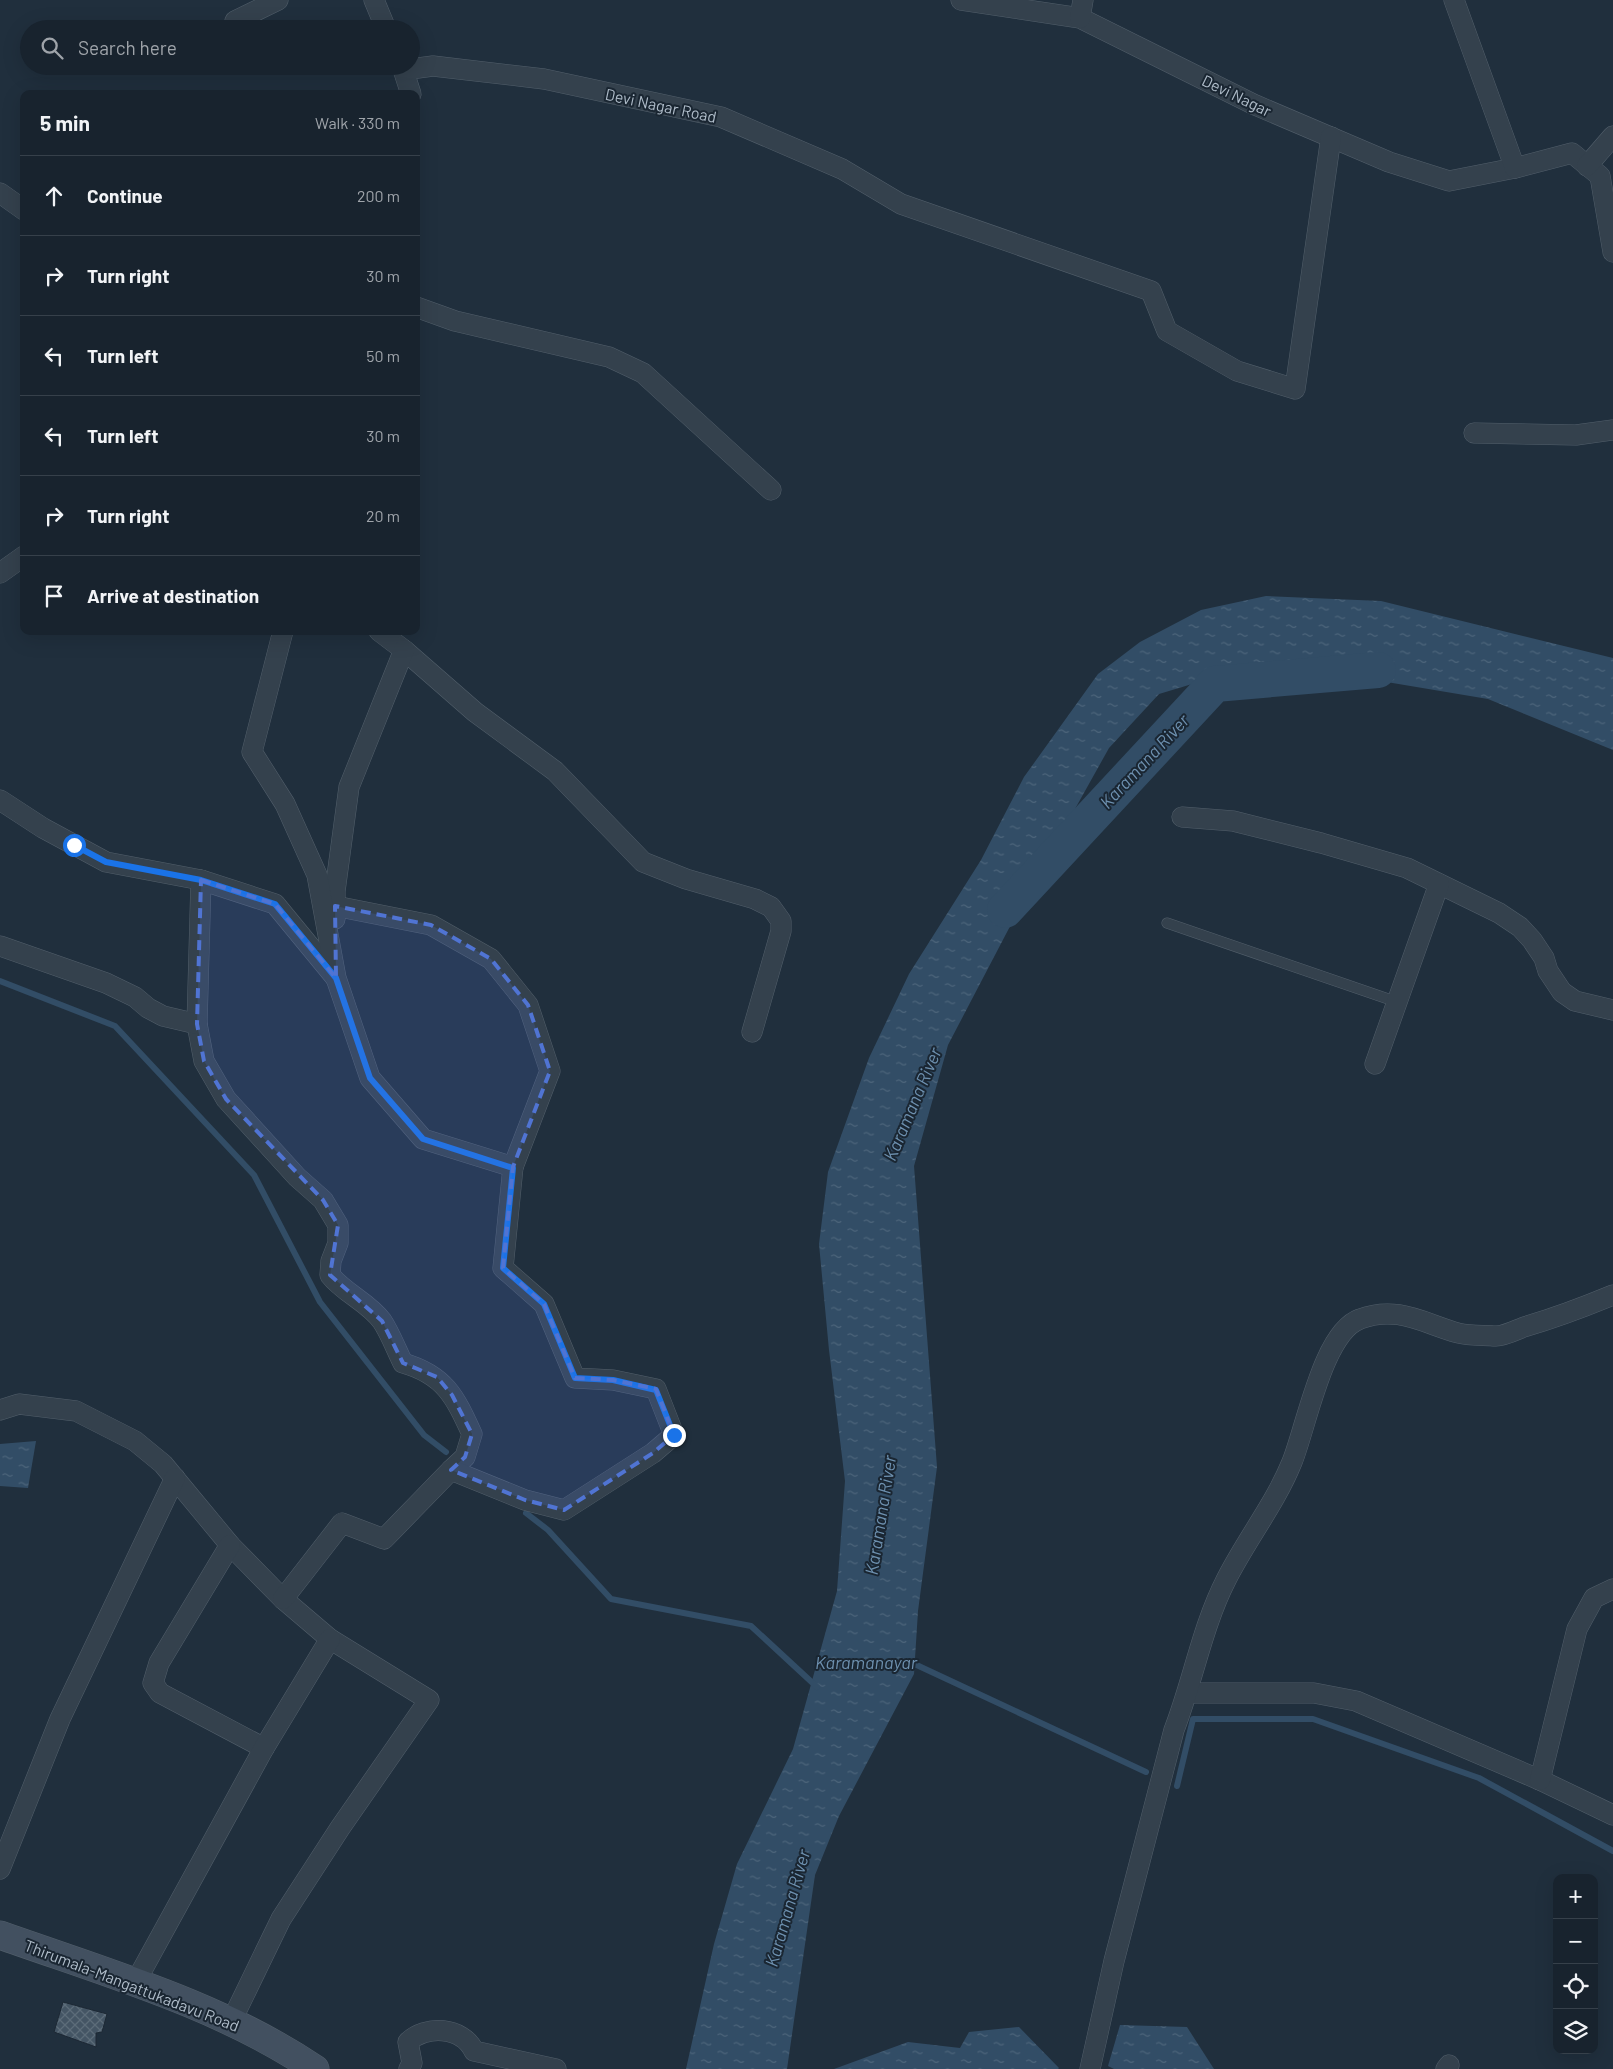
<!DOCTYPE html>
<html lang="en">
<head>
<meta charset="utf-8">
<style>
  :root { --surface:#18232e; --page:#212b36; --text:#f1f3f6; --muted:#9fa4aa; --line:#36404a }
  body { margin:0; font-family:Barlow,sans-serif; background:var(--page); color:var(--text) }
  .controls { position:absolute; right:15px; bottom:15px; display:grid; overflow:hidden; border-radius:10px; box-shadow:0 5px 20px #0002 }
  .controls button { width:45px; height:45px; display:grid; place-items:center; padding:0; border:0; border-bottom:1px solid var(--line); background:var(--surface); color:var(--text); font:25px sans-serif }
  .stop { position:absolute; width:15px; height:15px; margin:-11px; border:4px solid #1a73e8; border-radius:50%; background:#fff }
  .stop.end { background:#1a73e8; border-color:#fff; box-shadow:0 1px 5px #0008 }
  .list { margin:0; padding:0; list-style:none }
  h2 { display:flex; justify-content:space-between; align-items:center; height:65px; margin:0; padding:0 20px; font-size:21px }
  h2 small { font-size:16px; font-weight:400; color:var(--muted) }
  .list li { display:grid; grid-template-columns:32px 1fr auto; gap:15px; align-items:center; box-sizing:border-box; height:80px; padding:0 20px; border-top:1px solid var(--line) }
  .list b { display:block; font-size:19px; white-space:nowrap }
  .list em { font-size:16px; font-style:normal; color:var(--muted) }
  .icon { flex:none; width:28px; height:28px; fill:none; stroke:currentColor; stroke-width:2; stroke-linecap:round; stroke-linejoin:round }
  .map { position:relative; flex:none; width:1613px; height:2069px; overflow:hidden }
  .search { position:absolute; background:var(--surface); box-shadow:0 5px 20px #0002; left:20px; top:20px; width:400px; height:55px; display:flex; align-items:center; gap:12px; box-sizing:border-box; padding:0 18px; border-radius:28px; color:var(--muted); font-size:19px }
  .panel { position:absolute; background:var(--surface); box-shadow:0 5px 20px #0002; left:20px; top:90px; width:400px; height:545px; border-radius:10px }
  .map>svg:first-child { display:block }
  .water { fill:url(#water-ripples) }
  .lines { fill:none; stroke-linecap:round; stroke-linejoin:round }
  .stream { stroke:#324d66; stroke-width:6 }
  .river { stroke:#324d66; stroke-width:36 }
  .building { fill:url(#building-cross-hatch); stroke:#1c2834 }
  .service-casing { stroke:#525f6b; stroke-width:11 }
  .minor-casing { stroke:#525f6b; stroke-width:21 }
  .secondary-casing { stroke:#525f6b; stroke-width:29 }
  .service { stroke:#34414d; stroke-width:10 }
  .minor { stroke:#34414d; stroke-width:20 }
  .secondary { stroke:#425060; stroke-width:28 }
  .route { stroke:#1a73e8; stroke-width:6 }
  .marked { fill:#5074d3; fill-opacity:0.2; stroke:#5074d3; stroke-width:4; stroke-dasharray:10 6; stroke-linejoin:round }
  .labels { text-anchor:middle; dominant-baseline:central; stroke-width:4; stroke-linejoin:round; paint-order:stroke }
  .street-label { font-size:16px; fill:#afbcc9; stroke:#1a2632 }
  .water-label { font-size:18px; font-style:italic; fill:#6d90af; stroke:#1a2632 }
</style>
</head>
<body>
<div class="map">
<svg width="1613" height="2069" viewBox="0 0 1613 2069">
  <defs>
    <pattern id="water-ripples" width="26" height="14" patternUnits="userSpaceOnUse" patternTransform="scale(1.25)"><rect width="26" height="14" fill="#324d66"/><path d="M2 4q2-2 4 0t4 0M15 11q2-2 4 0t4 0" fill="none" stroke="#4d657b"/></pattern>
    <pattern id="building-cross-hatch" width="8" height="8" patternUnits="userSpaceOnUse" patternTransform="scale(1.25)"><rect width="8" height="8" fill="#445564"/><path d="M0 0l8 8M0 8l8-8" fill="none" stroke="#5c6c79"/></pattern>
  </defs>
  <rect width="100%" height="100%" fill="#202f3d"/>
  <!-- water -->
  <g class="water">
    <polygon points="1266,596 1381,601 1613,658 1613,750 1488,699 1345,675 1245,668 1159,694 1109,748 1018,911 948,1045 914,1166 937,1467 918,1611 914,1674 839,1816 815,1875 787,2069 686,2069 714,1944 737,1864 793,1749 837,1591 845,1481 829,1350 819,1244 828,1172 869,1058 909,974 981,860 1024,777 1098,674 1140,642 1201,610"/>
    <polygon points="36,1441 28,1488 0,1486 0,1444"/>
    <polygon points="1120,2025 1187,2027 1214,2069 1114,2069 1108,2066"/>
    <polygon points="1019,2027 1059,2068 1058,2069 834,2069 908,2042 960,2048 969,2032"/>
  </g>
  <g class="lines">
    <!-- stream -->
    <g class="stream">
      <polyline points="0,981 115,1026 254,1175 320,1302 424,1435 446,1452"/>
      <polyline points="526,1513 548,1530 611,1599 751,1626 817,1687"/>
      <polyline points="908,1661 1146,1772"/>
      <polyline points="1177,1786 1193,1719 1313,1719 1479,1778 1613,1851"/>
    </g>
    <!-- river -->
    <polyline class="river" points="1005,910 1215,684 1378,670"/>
  </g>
  <!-- building -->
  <polygon class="building" points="63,2002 107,2014 102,2032 96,2033 96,2047 54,2032"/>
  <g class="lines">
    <defs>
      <polyline id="service" points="1167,923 1397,1002"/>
      <g id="minor">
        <polyline points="374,0 386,29"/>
        <polyline points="961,0 1080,18 1253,104 1389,162 1449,181 1515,168"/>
        <polyline points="1454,0 1515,168 1572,153 1600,176 1613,252"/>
        <polyline points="1080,18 1083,0"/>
        <polyline points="235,21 278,0"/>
        <polyline points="402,66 411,94"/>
        <polyline points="403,70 433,66 544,79 721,117 842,169 901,204 1151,291 1167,331 1237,371 1295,389 1331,137"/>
        <polyline points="1587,166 1613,136"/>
        <polyline points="0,193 24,210"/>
        <polyline points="416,307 455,321 609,357 643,373 771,490"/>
        <polyline points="1474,433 1576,435 1613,430"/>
        <polyline points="0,573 24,556"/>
        <polyline points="379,631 404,650 475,712 555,771 643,862 686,879 755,899 771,907 781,921 781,931 752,1032"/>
        <polyline points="0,800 43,828 106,862 201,880 275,904 335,977"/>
        <polyline points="1182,817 1233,821 1321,843 1407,868 1499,913 1520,927 1532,940 1544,958 1548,971 1562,992 1575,1001 1613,1010"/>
        <path d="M201,880L197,1024L204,1061L226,1099L297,1177L323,1200L338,1225V1243L331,1261L330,1275C344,1293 368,1302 382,1321C390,1333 396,1349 403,1363C445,1375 455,1397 472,1434L465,1457L451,1470"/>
        <polyline points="335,906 431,925 491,959 528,1005 550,1071 513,1167"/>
        <polyline points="335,919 335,891 349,787 404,650"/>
        <polyline points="0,946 106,983 135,997 148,1008 163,1016 197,1024"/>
        <polyline points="1375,1064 1439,884"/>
        <polyline points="0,1410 19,1404 76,1411 135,1441 163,1464 230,1545 283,1599 330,1639 429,1700 340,1828 281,1919 232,2020"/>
        <polyline points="230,1545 159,1663 153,1683 160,1693 264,1748"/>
        <polyline points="283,1599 342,1523 384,1539 451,1470 525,1500 564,1510 653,1453 674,1435 656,1389 613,1380 575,1378 544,1304 503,1268 513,1167 423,1139 370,1078 336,978 317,875 285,804 252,752 283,631"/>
        <polyline points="1189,1693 1314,1693 1356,1701 1540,1780 1613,1815"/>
        <polyline points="1540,1780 1577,1629 1594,1598 1613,1589"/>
        <polyline points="0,1869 60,1719 175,1478"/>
        <polyline points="135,1983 264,1748 330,1639"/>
        <path d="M409,2069L412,2063L408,2042C425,2025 462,2026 474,2051L556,2069"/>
        <path d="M1090,2069L1114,1961L1174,1730C1193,1681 1202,1627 1226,1580C1246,1540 1275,1504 1292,1462C1306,1428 1323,1332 1360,1319C1397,1305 1423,1323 1458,1333C1469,1336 1484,1335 1496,1336C1505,1336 1516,1330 1524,1327C1555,1318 1584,1307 1613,1295"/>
        <polyline points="1446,2069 1449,2065"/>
      </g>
      <path id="secondary" d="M0,1935C107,1973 220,2005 315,2069"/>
    </defs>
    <!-- service casing -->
    <use href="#service" class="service-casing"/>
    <!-- minor casing -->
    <use href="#minor" class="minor-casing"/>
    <!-- secondary casing -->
    <use href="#secondary" class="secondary-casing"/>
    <!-- service -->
    <use href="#service" class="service"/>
    <!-- minor -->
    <use href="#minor" class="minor"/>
    <!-- secondary -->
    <use href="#secondary" class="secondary"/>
  </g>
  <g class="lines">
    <!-- route -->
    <polyline class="route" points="74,845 106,862 201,880 275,904 336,978 370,1078 423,1139 513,1168 503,1268 544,1304 575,1378 613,1380 656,1390 674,1435"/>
  </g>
  <!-- marked area -->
  <path class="marked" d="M201,880L275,904L336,978L335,906L431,925L491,959L528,1005L550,1071L513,1167L503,1268L544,1304L575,1378L613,1380L656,1389L674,1435L653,1453L564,1510L525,1500L451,1470L465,1457L472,1434L452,1395L437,1377L403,1363L382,1321L330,1275L338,1225L323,1200L226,1099L204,1061L197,1024Z"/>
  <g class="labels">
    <!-- street labels -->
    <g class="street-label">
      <text transform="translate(1237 95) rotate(26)">Devi Nagar</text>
      <text transform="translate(661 105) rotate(12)">Devi Nagar Road</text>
      <text transform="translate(132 1985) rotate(21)">Thirumala-Mangattukadavu Road</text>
    </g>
    <!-- water labels -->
    <g class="water-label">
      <text transform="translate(1144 761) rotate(-47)">Karamana River</text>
      <text transform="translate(912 1104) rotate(-67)">Karamana River</text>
      <text transform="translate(880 1515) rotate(-81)">Karamana River</text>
      <text x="866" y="1662">Karamanayar</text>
      <text transform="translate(787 1908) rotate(-74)">Karamana River</text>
    </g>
  </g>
</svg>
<div class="controls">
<button>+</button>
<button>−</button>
<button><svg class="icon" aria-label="locate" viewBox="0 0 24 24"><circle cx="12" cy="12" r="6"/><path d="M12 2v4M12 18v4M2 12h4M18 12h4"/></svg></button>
<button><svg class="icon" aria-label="layers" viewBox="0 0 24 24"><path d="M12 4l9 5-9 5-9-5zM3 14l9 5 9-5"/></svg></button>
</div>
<div class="stop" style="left:74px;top:845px"></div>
<div class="stop end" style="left:674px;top:1435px"></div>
<div class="search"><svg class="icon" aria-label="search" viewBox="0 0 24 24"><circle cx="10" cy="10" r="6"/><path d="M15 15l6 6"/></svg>Search here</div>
<section class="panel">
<h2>5 min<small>Walk · 330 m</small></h2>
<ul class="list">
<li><svg class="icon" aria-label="ahead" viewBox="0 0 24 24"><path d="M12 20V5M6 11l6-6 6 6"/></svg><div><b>Continue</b></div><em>200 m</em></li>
<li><svg class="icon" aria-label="right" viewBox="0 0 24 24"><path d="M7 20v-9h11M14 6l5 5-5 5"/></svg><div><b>Turn right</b></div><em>30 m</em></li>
<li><svg class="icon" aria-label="left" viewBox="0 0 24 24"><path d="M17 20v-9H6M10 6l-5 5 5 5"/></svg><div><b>Turn left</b></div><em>50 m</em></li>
<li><svg class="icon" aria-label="left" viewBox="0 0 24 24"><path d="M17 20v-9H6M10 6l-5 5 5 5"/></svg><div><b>Turn left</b></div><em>30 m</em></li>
<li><svg class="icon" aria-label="right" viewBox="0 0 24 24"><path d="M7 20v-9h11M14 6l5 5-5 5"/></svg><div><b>Turn right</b></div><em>20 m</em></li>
<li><svg class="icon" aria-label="arrive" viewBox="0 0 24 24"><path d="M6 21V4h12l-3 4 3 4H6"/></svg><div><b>Arrive at destination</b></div></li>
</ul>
</section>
</div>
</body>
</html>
